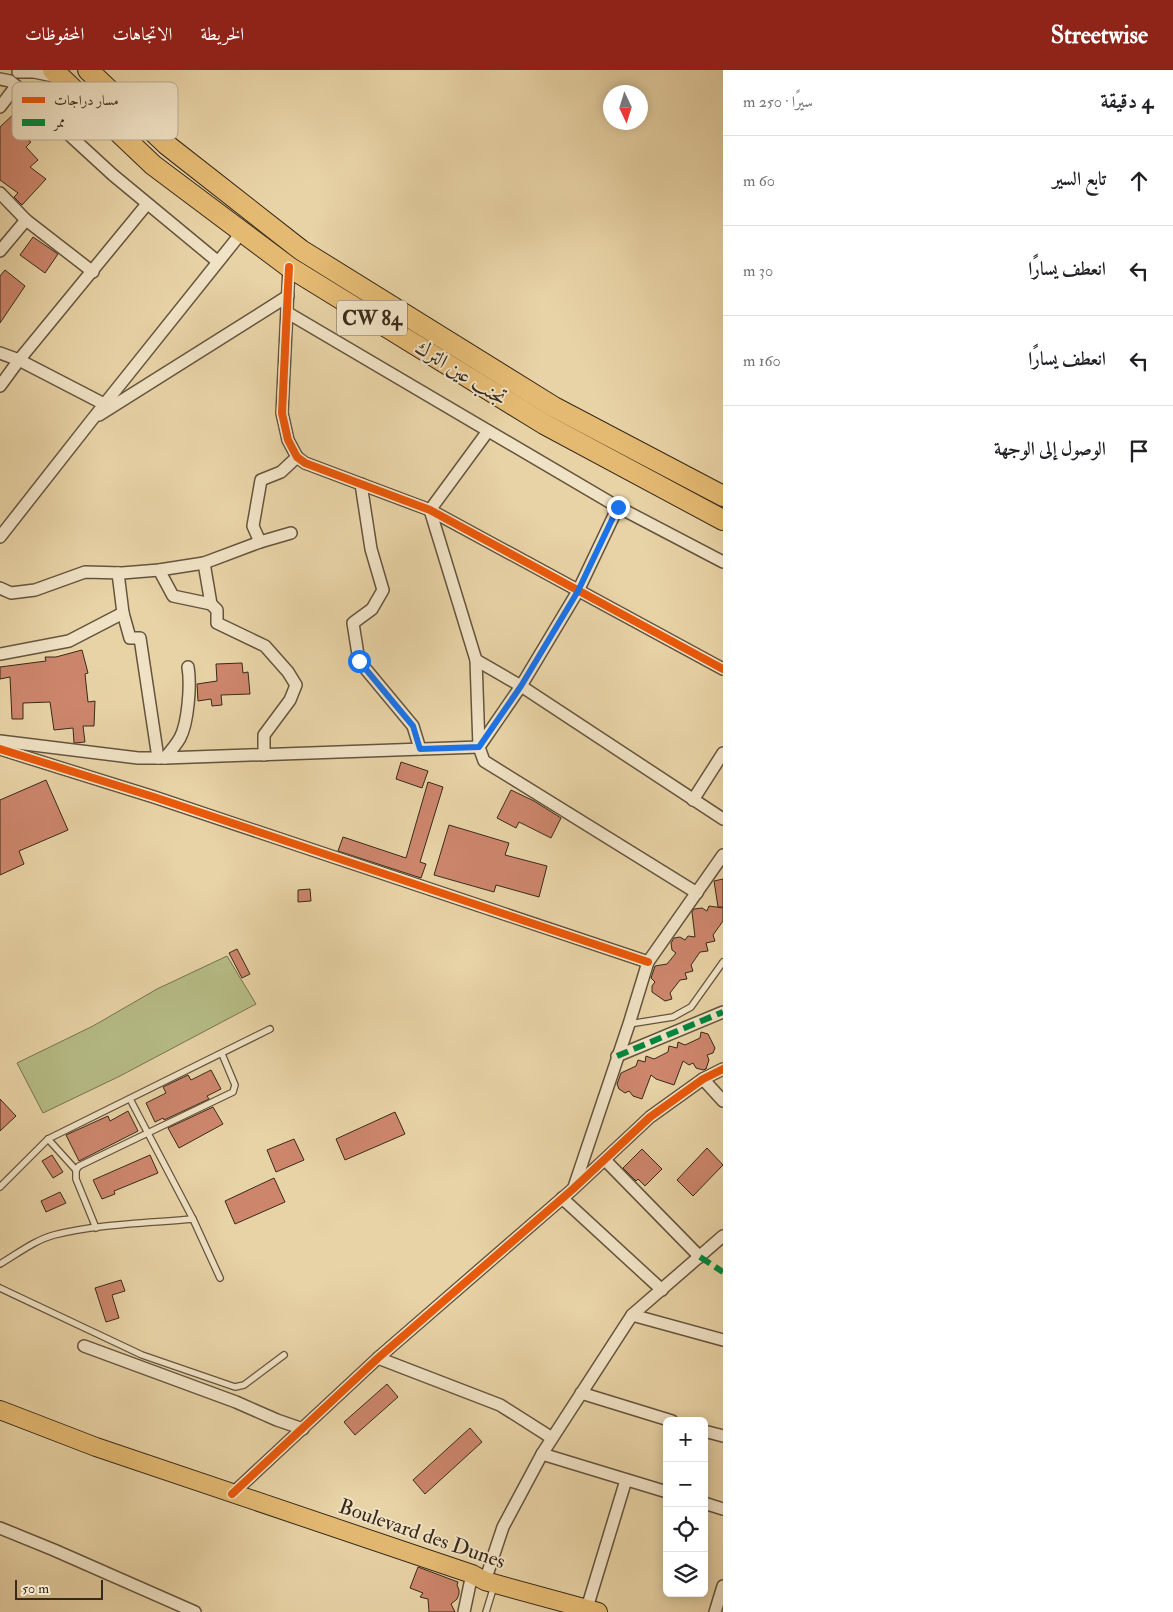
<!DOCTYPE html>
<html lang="ar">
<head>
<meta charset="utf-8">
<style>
  :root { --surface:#fff; --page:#f2f2f2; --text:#202124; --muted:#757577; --line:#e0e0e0; --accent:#8f2418 }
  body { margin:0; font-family:"IM FELL Double Pica",Amiri,serif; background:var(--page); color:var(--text); direction:rtl }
  .controls { position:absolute; right:15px; bottom:15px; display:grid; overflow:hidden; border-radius:8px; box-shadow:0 2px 12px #0003 }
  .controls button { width:45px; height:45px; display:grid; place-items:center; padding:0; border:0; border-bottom:1px solid var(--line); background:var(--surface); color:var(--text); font:25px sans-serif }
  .compass { position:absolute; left:603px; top:15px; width:45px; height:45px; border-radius:50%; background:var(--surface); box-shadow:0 2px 12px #0003; rotate:176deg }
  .scale { position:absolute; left:15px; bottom:12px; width:88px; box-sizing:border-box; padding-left:5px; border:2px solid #382a1b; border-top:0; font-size:14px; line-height:18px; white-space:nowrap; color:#382a1b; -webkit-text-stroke:4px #f0e2c5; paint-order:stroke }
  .stop { position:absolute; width:15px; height:15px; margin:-11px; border:4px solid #1a73e8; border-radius:50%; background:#fff }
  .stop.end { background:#1a73e8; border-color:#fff; box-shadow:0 1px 5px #0008 }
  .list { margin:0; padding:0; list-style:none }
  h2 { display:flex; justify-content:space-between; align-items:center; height:65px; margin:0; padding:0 20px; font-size:21px }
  h2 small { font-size:16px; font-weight:400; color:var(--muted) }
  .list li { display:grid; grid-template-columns:32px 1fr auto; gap:15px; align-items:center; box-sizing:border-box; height:90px; padding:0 20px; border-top:1px solid var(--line) }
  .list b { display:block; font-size:19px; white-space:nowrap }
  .list em { font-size:16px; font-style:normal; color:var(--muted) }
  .icon { flex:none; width:28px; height:28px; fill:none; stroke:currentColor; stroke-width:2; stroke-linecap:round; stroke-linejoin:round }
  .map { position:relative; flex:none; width:723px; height:1542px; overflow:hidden; direction:ltr }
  header { display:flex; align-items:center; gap:30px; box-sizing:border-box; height:70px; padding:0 25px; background:var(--accent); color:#fff }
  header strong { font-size:24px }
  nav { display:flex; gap:28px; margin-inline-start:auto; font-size:18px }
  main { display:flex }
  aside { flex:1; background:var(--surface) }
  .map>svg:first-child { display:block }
  .green { fill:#b6bc86; stroke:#777350 }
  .building { fill:#cd866c; stroke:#382a1b }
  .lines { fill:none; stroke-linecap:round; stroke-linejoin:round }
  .lane-casing { stroke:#64543e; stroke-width:8 }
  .street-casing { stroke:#64543e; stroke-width:14 }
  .primary-casing { stroke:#382a1b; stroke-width:20 }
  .highway-casing { stroke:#382a1b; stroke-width:22 }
  .lane { stroke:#f0e2c5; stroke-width:5.5 }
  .street { stroke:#f0e2c5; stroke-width:11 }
  .primary { stroke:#e4ba73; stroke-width:18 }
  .highway { stroke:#e4ba73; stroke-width:20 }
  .quiet { stroke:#00873e; stroke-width:6; stroke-dasharray:12 6; stroke-linecap:butt }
  .cycleway-casing { stroke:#f0e2c5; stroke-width:11 }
  .cycleway { stroke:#e8590c; stroke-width:8 }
  .route { stroke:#1a73e8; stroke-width:6 }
  .labels { text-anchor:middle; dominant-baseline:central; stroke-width:4; stroke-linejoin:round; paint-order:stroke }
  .shield { fill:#f0e2c5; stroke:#6f614e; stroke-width:1 }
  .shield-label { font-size:20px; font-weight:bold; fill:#382a1b }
  .street-label { font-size:21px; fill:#382a1b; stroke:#f0e2c5 }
  .key { fill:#f0e2c5; stroke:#b9ab92; stroke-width:1 }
  .key-label { font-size:14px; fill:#382a1b }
</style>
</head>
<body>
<header>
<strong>Streetwise</strong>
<nav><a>الخريطة</a><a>الاتجاهات</a><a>المحفوظات</a></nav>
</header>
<main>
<aside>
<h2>4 دقيقة<small>سيرًا · 250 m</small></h2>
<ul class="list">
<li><svg class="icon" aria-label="ahead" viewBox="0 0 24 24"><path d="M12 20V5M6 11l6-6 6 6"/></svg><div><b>تابع السير</b></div><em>60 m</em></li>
<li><svg class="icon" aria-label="left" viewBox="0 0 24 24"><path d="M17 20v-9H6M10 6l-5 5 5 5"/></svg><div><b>انعطف يسارًا</b></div><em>30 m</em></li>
<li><svg class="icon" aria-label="left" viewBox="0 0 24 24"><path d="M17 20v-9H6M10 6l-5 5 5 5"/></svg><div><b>انعطف يسارًا</b></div><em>160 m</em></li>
<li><svg class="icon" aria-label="arrive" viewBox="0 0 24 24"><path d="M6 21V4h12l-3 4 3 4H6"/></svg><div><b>الوصول إلى الوجهة</b></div></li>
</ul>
</aside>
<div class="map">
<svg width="723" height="1542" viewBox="0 0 723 1542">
  <rect width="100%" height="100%" fill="#e8d3a6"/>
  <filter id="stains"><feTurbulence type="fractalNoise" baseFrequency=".004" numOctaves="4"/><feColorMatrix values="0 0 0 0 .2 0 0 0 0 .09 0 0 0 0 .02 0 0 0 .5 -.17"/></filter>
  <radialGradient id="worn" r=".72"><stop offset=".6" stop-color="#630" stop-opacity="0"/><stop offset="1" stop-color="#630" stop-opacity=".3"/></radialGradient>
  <!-- green -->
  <polygon class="green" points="227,886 256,934 120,1006 43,1043 17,993 93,956 157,919"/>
  <!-- building -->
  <g class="building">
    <polygon points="19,39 28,48 23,53 32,63 26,68 31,72 26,77 38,90 30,97 46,109 22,135 14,127 18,123 0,110 0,57"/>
    <polygon points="33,167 58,184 45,203 20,185"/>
    <polygon points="5,200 25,216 0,253 0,206"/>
    <polygon points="82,580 88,603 85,604 88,632 95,631 94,656 83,656 85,672 74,673 73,658 54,660 50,632 23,633 23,649 12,649 10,607 0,609 0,597 46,591 45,587 56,587"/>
    <polygon points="242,593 243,603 248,602 250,624 221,625 222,635 212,636 211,629 198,631 197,614 217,611 216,594"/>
    <polygon points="401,692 428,701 422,718 396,709"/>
    <polygon points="46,710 68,760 19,781 24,794 0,805 0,730"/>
    <polygon points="428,712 443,717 420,792 426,794 421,808 338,781 343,767 406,788"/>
    <polygon points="511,720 534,731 561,748 551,768 519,752 516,758 497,748"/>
    <polygon points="449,755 509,773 505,785 547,796 539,827 496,815 494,822 434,805"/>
    <polygon points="723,809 723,837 718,837 714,811"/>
    <polygon points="310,819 311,831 298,832 298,820"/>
    <polygon points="709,836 723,838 723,851 713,865 715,871 706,873 708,881 700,882 691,895 693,901 685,903 687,909 680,910 670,923 672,929 665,931 652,922 652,916 655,912 651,908 655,896 667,894 676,883 672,880 671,873 674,868 680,867 685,870 688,866 695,867 692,842 694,839 702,838 707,841"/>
    <polygon points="237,879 250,904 242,908 229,883"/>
    <polygon points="701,962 708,964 715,978 713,983 707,985 709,990 706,999 703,1000 696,998 693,993 689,995 683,991 674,1015 656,1009 651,1005 642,1029 633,1026 629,1021 625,1023 619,1019 617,1014 621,1003 636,996 638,990 645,992 646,986 654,989 668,982 669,976 677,978 678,972 685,975 700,968"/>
    <polygon points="211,1000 221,1019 207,1026 209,1029 164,1050 163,1048 155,1052 146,1033 166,1023 163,1017 188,1005 191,1010"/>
    <polygon points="0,1029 16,1046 0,1061"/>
    <polygon points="213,1037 223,1054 179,1078 168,1058"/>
    <polygon points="128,1041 138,1061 79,1091 66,1065 108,1046 110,1051"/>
    <polygon points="395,1042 405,1064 345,1090 336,1069"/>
    <polygon points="294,1069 304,1090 276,1102 267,1080"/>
    <polygon points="707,1078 723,1095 693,1126 677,1110"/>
    <polygon points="642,1079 662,1099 645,1116 638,1109 636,1111 623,1098"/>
    <polygon points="52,1085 63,1102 53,1108 42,1091"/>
    <polygon points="150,1085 158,1103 114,1121 115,1124 102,1129 93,1110"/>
    <polygon points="274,1108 285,1132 235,1154 225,1131"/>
    <polygon points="60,1122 66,1133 46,1142 41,1131"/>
    <polygon points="121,1210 125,1221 112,1225 119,1248 106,1252 95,1218"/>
    <polygon points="387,1314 398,1327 355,1365 344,1352"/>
    <polygon points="470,1358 482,1372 425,1424 413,1410"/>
    <polygon points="418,1497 458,1512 457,1515 459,1520 459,1524 457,1529 451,1534 455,1542 429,1542 428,1529 420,1527 423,1523 410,1518"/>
  </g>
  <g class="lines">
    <defs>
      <g id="lane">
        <polyline points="629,954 673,947 691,937 723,892"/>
        <polyline points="130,1029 193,1149 220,1208"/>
        <polyline points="48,1069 76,1100"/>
        <polyline points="0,1117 48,1069 270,959"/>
        <polyline points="96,1158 76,1109 76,1100 79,1096 233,1022 235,1015 222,984"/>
        <path d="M0,1194C17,1184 35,1170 54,1165C96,1154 150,1153 193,1149"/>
        <polyline points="0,1218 142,1285 235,1317 244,1315 284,1285"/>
        <polyline points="486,1542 494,1516"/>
      </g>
      <g id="street">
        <polyline points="18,2 34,2 58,7"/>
        <polyline points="0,9 10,11 16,16 113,105 217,191"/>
        <polyline points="0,37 16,16"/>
        <polyline points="0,123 26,150 93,202"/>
        <polyline points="0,181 26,150"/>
        <polyline points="289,197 282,343 288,370 297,387 305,393 430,440 723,599"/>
        <polyline points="288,243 618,437 723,492"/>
        <polyline points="0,283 19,290 104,334"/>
        <polyline points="0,316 19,290 147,134"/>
        <polyline points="99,345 288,226"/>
        <polyline points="488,361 430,440 476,590 479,677 484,691 697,823"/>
        <polyline points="361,414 371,479 383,520 372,539 353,553 359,591 413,656 420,679"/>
        <polyline points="0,467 91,351 242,162"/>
        <polyline points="260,472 253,456 261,410 281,402 297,387"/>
        <polyline points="204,493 211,534 217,540 217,553 265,576 288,602 296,615 290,630 264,665 264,685"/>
        <polyline points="159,500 173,526 211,534"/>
        <polyline points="0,518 11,523 35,520 85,502 122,503 159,500 204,493 260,472 291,463"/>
        <polyline points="123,543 130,568 140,568 158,688"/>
        <polyline points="0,584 69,571 123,543 118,503"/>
        <polyline points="476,590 521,616 723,749"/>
        <polyline points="0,671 138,688 165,688 479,677"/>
        <polyline points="479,677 521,616 578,521 618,437"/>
        <polyline points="0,679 154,727 648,892"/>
        <path d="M165,688C170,682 176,675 180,668C188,653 191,615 188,597"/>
        <polyline points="693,730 723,683"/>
        <polyline points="617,986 723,942"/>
        <polyline points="703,1009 723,1031"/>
        <polyline points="605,1090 700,1187"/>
        <polyline points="574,1117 629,954 648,892 723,785"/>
        <polyline points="562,1128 662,1220"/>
        <polyline points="632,1245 723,1270"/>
        <polyline points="84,1276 236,1332 277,1350 303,1359"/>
        <polyline points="378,1288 500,1335 552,1368"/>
        <polyline points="581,1323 672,1351"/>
        <polyline points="704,1361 723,1366"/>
        <polyline points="542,1384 667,1422"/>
        <polyline points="232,1424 378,1288 573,1119 650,1047 703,1009 723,999"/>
        <polyline points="704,1433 723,1439"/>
        <polyline points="0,1458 54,1480 195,1542"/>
        <polyline points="485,1511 503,1457 542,1384 632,1245 723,1166"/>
        <polyline points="587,1538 626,1410"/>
        <polyline points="464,1542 472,1504"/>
        <polyline points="715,1542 723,1516"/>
      </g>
      <polyline id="primary" points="0,1340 96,1377 472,1504 485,1511 598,1542"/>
      <g id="highway">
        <polyline points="53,0 153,95 289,197 544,354 723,450"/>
        <polyline points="88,0 167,75 301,180 554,337 723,426"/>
      </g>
    </defs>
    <!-- lane casing -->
    <use href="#lane" class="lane-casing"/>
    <!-- street casing -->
    <use href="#street" class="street-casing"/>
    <!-- primary casing -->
    <use href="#primary" class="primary-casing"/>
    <!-- highway casing -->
    <use href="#highway" class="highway-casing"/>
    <!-- lane -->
    <use href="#lane" class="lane"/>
    <!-- street -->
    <use href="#street" class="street"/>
    <!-- primary -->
    <use href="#primary" class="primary"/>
    <!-- highway -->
    <use href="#highway" class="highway"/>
    <!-- quiet -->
    <g class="quiet">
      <polyline points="617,986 723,942"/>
      <polyline points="700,1187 723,1202"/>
    </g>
    <defs>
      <g id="cycleway">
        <polyline points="289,197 282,343 288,370 297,387 305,393 430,440 723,599"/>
        <polyline points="0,679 154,727 648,892"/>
        <polyline points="232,1424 378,1288 573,1119 650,1047 703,1009 723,999"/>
      </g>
    </defs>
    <!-- cycleway casing -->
    <use href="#cycleway" class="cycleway-casing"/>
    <!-- cycleway -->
    <use href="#cycleway" class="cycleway"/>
  </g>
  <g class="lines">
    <!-- route -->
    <polyline class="route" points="359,591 413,656 420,679 479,677 521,616 578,521 618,437"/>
  </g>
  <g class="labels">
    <!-- shield labels -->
    <rect class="shield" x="337" y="230.5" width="70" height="35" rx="4"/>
    <g class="shield-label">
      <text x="372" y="248">CW 84</text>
    </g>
    <!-- street labels -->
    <g class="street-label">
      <text transform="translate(461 303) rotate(32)">تجنب عين الترك</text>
      <text transform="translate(422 1464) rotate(19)">Boulevard des Dunes</text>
    </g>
  </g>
  <!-- legend -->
  <rect x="12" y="12" width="166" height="58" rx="8" class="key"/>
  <rect x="22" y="27" width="23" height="6" fill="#e8590c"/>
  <rect x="22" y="49" width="23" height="7" fill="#00873e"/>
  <g class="key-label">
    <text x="54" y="35">مسار دراجات</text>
    <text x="54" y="57">ممر</text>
  </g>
  <rect width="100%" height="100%" filter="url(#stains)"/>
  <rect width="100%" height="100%" fill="url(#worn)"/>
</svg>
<div class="controls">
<button>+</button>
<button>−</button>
<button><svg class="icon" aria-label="locate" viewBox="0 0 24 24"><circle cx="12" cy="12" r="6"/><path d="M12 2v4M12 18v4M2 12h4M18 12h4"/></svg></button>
<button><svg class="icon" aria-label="layers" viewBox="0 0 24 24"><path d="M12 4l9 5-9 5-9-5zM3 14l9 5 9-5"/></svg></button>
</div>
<svg class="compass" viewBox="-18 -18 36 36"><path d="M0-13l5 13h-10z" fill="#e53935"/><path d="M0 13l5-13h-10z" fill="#757577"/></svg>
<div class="scale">50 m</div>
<div class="stop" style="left:359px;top:591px"></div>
<div class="stop end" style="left:618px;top:437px"></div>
</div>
</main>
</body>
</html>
